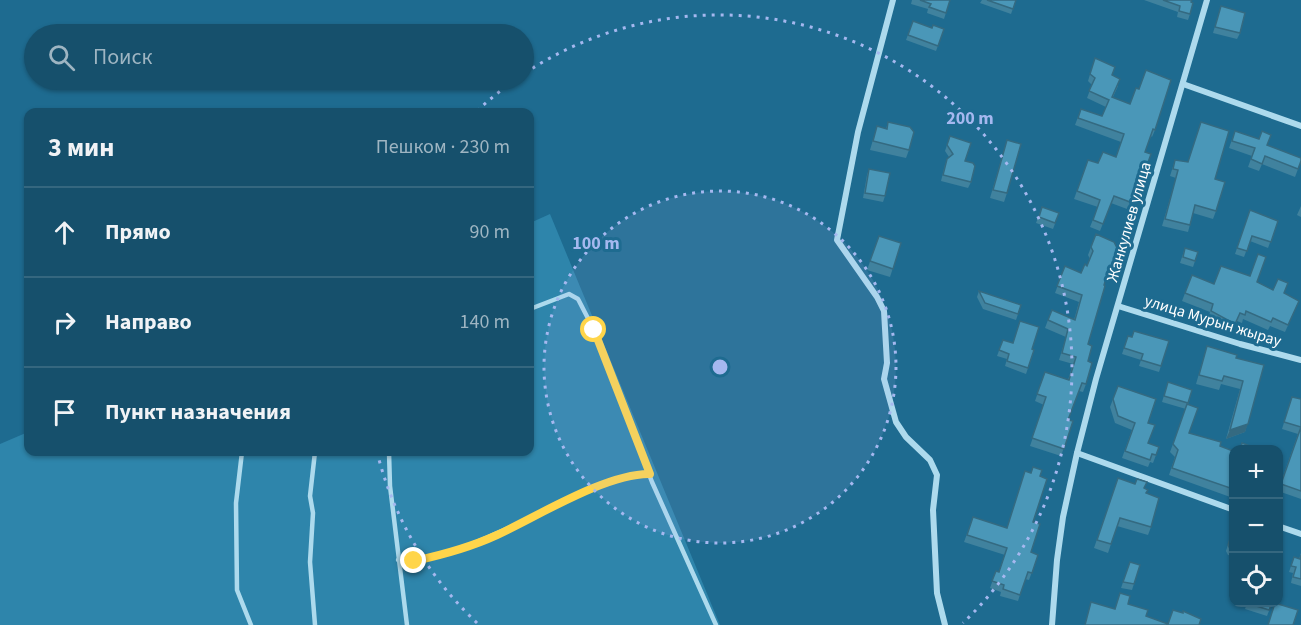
<!DOCTYPE html>
<html lang="ru">
<head>
<meta charset="utf-8">
<style>
  :root { --surface:#16506c; --page:#1f5772; --text:#f1f3f6; --muted:#9eb5c2; --line:#35677f }
  body { margin:0; font-family:"Source Sans 3",sans-serif; background:var(--page); color:var(--text) }
  .controls { position:absolute; right:18px; bottom:18px; display:grid; overflow:hidden; border-radius:12px; box-shadow:0 2px 4px #0004 }
  .controls button { width:54px; height:54px; display:grid; place-items:center; padding:0; border:0; border-bottom:2px solid var(--line); background:var(--surface); color:var(--text); font:30px sans-serif }
  .stop { position:absolute; width:18px; height:18px; margin:-14px; border:4px solid #ffd54a; border-radius:50%; background:#fff }
  .stop.end { background:#ffd54a; border-color:#fff; box-shadow:0 2px 6px #0008 }
  .list { margin:0; padding:0; list-style:none }
  h2 { display:flex; justify-content:space-between; align-items:center; height:78px; margin:0; padding:0 24px; font-size:26px }
  h2 small { font-size:20px; font-weight:400; color:var(--muted) }
  .list li { display:grid; grid-template-columns:39px 1fr auto; gap:18px; align-items:center; box-sizing:border-box; height:90px; padding:0 24px; border-top:2px solid var(--line) }
  .list b { display:block; font-size:22px; white-space:nowrap }
  .list em { font-size:20px; font-style:normal; color:var(--muted) }
  .icon { flex:none; width:33px; height:33px; fill:none; stroke:currentColor; stroke-width:2; stroke-linecap:round; stroke-linejoin:round }
  .map { position:relative; flex:none; width:1301px; height:625px; overflow:hidden }
  .search { position:absolute; background:var(--surface); box-shadow:0 2px 4px #0004; left:24px; top:24px; width:510px; height:66px; display:flex; align-items:center; gap:15px; box-sizing:border-box; padding:0 21px; border-radius:33px; color:var(--muted); font-size:22px }
  .panel { position:absolute; background:var(--surface); box-shadow:0 2px 4px #0004; left:24px; top:108px; width:510px; height:348px; border-radius:12px }
  .map>svg:first-child { display:block }
  .green { fill:#2e85ab }
  .lines { fill:none; stroke-linecap:round; stroke-linejoin:round }
  .service { stroke:#addaed; stroke-width:4.5 }
  .minor { stroke:#addaed; stroke-width:6 }
  .wall { fill:#40829e }
  .shaded-wall { fill:#346a81 }
  .building { fill:#4a97b8; stroke:#346a81; stroke-width:1.5 }
  .route { stroke:#ffd54a; stroke-width:8 }
  .ring { fill:none; stroke:#a5b8ef; stroke-width:3; stroke-dasharray:3 6 }
  .labels { text-anchor:middle; dominant-baseline:central; stroke-width:6; stroke-linejoin:round; paint-order:stroke }
  .street-label { font-size:16px; fill:#fff; stroke:#1e6b90 }
  .centre { fill:#a5b8ef; stroke:#1e6b90; stroke-width:3 }
  .ring-label { font-size:18px; text-anchor:middle; font-weight:bold; fill:#a5b8ef; stroke:#1e6b90; stroke-width:6; stroke-linejoin:round; paint-order:stroke }
</style>
</head>
<body>
<div class="map">
<svg width="1301" height="625" viewBox="0 0 1301 625">
  <rect width="100%" height="100%" fill="#1e6b90"/>
  <!-- green -->
  <polygon class="green" points="550,214 720,625 0,625 0,444 28,432 28,452 530,452 530,223"/>
  <g class="lines">
    <!-- service -->
    <g class="service">
      <polyline points="530,309 569,294 578,299 594,330 652,482 716,625"/>
      <polyline points="242,452 236,503 237,590 251,625"/>
      <polyline points="315,452 310,496 313,513 310,562 315,625"/>
      <polyline points="389,452 390,486 407,625"/>
      <path d="M398,560C418,561 434,557 453,551C504,534 550,505 601,486C618,480 632,473 650,474"/>
    </g>
    <!-- minor -->
    <g class="minor">
      <polyline points="893,0 858,132 837,240 877,297 884,311 887,363 884,379 896,422 906,437 930,460 937,475 933,510 937,593 945,625"/>
      <polyline points="1183,84 1301,126"/>
      <polyline points="1118,306 1240,344 1301,360"/>
      <polyline points="1077,453 1234,510"/>
      <polyline points="1278,526 1301,534"/>
      <polyline points="1052,625 1057,560 1063,517 1077,453 1096,379 1207,0"/>
    </g>
  </g>
  <!-- wall -->
  <g class="wall">
    <polygon points="912,0 950,0 944,19 927,13 928,9 911,4"/>
    <polygon points="982,0 1016,0 1011,14 980,3"/>
    <polygon points="1144,0 1192,0 1190,14 1188,20 1177,17 1178,12"/>
    <polygon points="1221,6 1240,33 1237,39 1213,33"/>
    <polygon points="913,21 932,28 944,29 936,51 906,40"/>
    <polygon points="1095,58 1112,75 1118,86 1113,97 1155,130 1152,137 1151,136 1145,152 1140,185 1145,186 1135,212 1111,203 1100,231 1090,227 1098,207 1074,199 1088,160 1098,163 1116,157 1121,142 1075,125 1081,109 1102,116 1106,107 1087,98 1092,85 1088,81"/>
    <polygon points="888,122 909,150 906,158 870,150 877,126 886,129"/>
    <polygon points="1235,131 1268,145 1301,161 1295,177 1262,164 1259,171 1248,167 1252,156 1229,148"/>
    <polygon points="950,136 965,161 971,182 968,188 941,181 945,165 947,159 949,157 945,151"/>
    <polygon points="1007,140 1007,193 1004,202 990,198"/>
    <polygon points="1175,160 1215,179 1216,211 1213,219 1193,213 1188,232 1162,226 1176,178 1170,176"/>
    <polygon points="869,169 885,196 883,202 863,198 867,175"/>
    <polygon points="1301,206 1301,217 1297,215"/>
    <polygon points="1042,207 1059,213 1053,229 1036,223"/>
    <polygon points="1250,210 1278,221 1268,248 1250,241 1244,257 1235,254"/>
    <polygon points="1096,234 1119,252 1116,259 1106,277 1088,344 1086,384 1083,392 1079,391 1068,420 1073,421 1061,456 1030,446 1044,405 1035,401 1045,372 1068,380 1073,364 1059,360 1066,337 1045,328 1048,320 1074,320 1079,302 1055,293 1065,266 1081,273 1087,266 1090,259 1088,255"/>
    <polygon points="879,236 901,243 890,277 867,270"/>
    <polygon points="1185,248 1198,252 1193,267 1180,263"/>
    <polygon points="1192,275 1214,284 1273,290 1284,294 1296,308 1285,332 1270,326 1268,330 1243,319 1242,323 1237,321 1232,332 1208,318 1210,312 1182,301"/>
    <polygon points="979,291 1021,305 1016,320 983,309 977,297"/>
    <polygon points="1128,336 1169,341 1159,372 1139,366 1141,360 1122,354"/>
    <polygon points="1003,340 1034,350 1026,374 1005,366 1007,359 997,356"/>
    <polygon points="1207,346 1236,358 1264,365 1245,432 1226,439 1240,389 1221,384 1219,390 1196,384"/>
    <polygon points="1168,382 1192,390 1188,405 1189,433 1220,446 1233,451 1233,498 1169,475 1175,457 1170,452 1186,409 1162,402"/>
    <polygon points="1118,386 1148,423 1148,443 1159,447 1153,463 1150,462 1148,467 1122,458 1132,430 1115,423 1110,407"/>
    <polygon points="1292,397 1301,399 1301,499 1278,491 1298,434 1282,429"/>
    <polygon points="1040,476 1033,522 1031,552 1038,555 1029,580 1025,579 1018,601 1000,596 1001,592 990,588 996,571 999,572 1005,555 964,542 973,517 1007,528"/>
    <polygon points="1118,478 1144,488 1146,493 1151,527 1148,535 1117,526 1108,553 1094,548"/>
    <polygon points="1233,528 1233,556 1228,555 1226,551"/>
    <polygon points="1301,553 1301,586 1291,583 1293,573 1289,572 1294,557 1299,559"/>
    <polygon points="1130,562 1140,565 1132,590 1121,588"/>
    <polygon points="1247,603 1272,603 1267,616 1245,609"/>
  </g>
  <!-- shaded-wall -->
  <g class="shaded-wall">
    <polygon points="1119,252 1116,259 1105,279 1108,272"/>
    <polygon points="1248,424 1245,432 1226,439 1230,430"/>
  </g>
  <!-- building -->
  <g class="building">
    <polygon points="920,0 950,0 946,13 929,7 931,4"/>
    <polygon points="987,0 1016,0 1013,9"/>
    <polygon points="1163,0 1192,0 1191,2 1193,3 1190,14 1179,11 1180,6"/>
    <polygon points="1221,6 1245,13 1240,33 1215,27"/>
    <polygon points="913,21 932,28 933,25 944,29 938,46 908,35"/>
    <polygon points="1095,58 1115,67 1112,75 1120,79 1112,97 1130,104 1136,88 1139,89 1146,70 1171,80 1155,130 1153,129 1145,152 1151,154 1140,185 1145,186 1138,205 1114,196 1103,224 1093,220 1100,200 1077,191 1088,160 1098,163 1103,152 1116,157 1124,134 1078,118 1081,109 1102,116 1109,100 1089,91 1095,78 1090,74"/>
    <polygon points="888,122 910,127 914,132 909,150 873,141 877,126 887,129"/>
    <polygon points="1201,122 1229,131 1215,179 1225,182 1216,211 1195,205 1190,225 1165,219 1178,170 1173,169 1175,160 1188,162"/>
    <polygon points="1235,131 1259,139 1262,131 1271,135 1267,145 1301,158 1301,161 1298,169 1265,156 1262,164 1251,159 1255,148 1232,141"/>
    <polygon points="950,136 971,143 965,161 973,163 975,166 971,182 943,175 947,159 953,154 947,145"/>
    <polygon points="1007,140 1021,144 1007,193 993,190"/>
    <polygon points="869,169 890,173 885,196 865,193"/>
    <polygon points="1042,207 1059,213 1055,223 1039,217"/>
    <polygon points="1250,210 1278,221 1271,242 1252,236 1247,251 1237,248"/>
    <polygon points="1096,234 1114,242 1119,252 1108,272 1104,285 1105,286 1088,344 1092,346 1088,361 1092,363 1086,384 1082,383 1068,420 1073,421 1064,449 1032,438 1046,397 1037,394 1045,372 1069,380 1076,357 1062,353 1068,329 1048,320 1052,310 1075,320 1082,295 1057,286 1065,266 1081,273 1085,264 1087,266 1093,251 1091,247"/>
    <polygon points="879,236 901,243 893,269 870,261"/>
    <polygon points="1185,248 1198,252 1195,261 1183,257"/>
    <polygon points="1258,254 1266,257 1257,282 1273,290 1278,279 1288,283 1284,293 1299,301 1288,325 1273,318 1271,322 1246,311 1245,315 1240,313 1235,324 1211,311 1213,304 1185,293 1192,275 1214,284 1221,266 1250,276"/>
    <polygon points="979,291 1021,305 1018,314 985,303"/>
    <polygon points="1020,321 1039,327 1032,349 1034,350 1028,368 1007,361 1009,354 999,350 1003,340 1013,343"/>
    <polygon points="1134,331 1169,341 1161,366 1141,360 1143,354 1124,348 1128,336 1132,337"/>
    <polygon points="1207,346 1237,355 1236,358 1264,365 1248,424 1230,430 1243,381 1224,376 1222,381 1199,375"/>
    <polygon points="1168,382 1192,390 1188,403 1164,396"/>
    <polygon points="1118,386 1156,399 1148,423 1155,425 1148,443 1159,447 1156,455 1152,454 1150,460 1125,451 1135,423 1118,416 1113,399"/>
    <polygon points="1292,397 1301,399 1301,491 1281,484 1301,427 1284,422"/>
    <polygon points="1187,404 1198,408 1189,433 1221,442 1220,446 1233,451 1233,489 1172,468 1178,450 1173,444"/>
    <polygon points="1242,443 1260,450 1240,450"/>
    <polygon points="1033,467 1042,470 1040,476 1047,479 1033,522 1040,524 1031,552 1038,555 1032,573 1028,572 1020,595 1003,589 1004,585 992,581 996,571 999,572 1007,548 967,535 973,517 1007,528 1025,471 1031,473"/>
    <polygon points="1118,478 1135,484 1137,479 1147,482 1144,488 1148,490 1146,493 1159,498 1151,527 1120,518 1111,544 1097,540"/>
    <polygon points="1233,529 1233,550 1230,549 1228,545"/>
    <polygon points="1301,555 1301,579 1293,577 1296,567 1291,566 1294,557 1300,559"/>
    <polygon points="1130,562 1140,565 1134,584 1123,582"/>
    <polygon points="1120,593 1130,596 1128,604 1148,610 1146,616 1168,624 1173,610 1183,613 1183,611 1201,619 1199,625 1085,625 1091,602 1115,609"/>
    <polygon points="1247,603 1272,603 1269,610"/>
    <polygon points="1275,603 1298,610 1293,625 1268,625"/>
  </g>
  <g class="lines">
    <!-- route -->
    <path class="route" d="M414,561C442,555 471,547 497,535C538,516 607,473 650,474L594,330"/>
  </g>
  <!-- distance rings -->
  <circle cx="720" cy="367" r="176" fill="#a5b8ef" fill-opacity=".12"/>
  <g class="ring">
    <circle cx="720" cy="367" r="176"/>
    <path d="M477 623A353 353 0 0 1 377 452M477 111A353 353 0 0 1 515 80M525 73A353 353 0 0 1 963 623"/>
  </g>
  <g class="labels">
    <!-- street labels -->
    <g class="street-label">
      <text transform="translate(1129 222) rotate(-74)">Жанкулиев улица</text>
      <text transform="translate(1213 321) rotate(17)">улица Мурын жырау</text>
    </g>
  </g>
  <circle cx="720" cy="367" r="9" class="centre"/>
  <g class="ring-label">
    <text x="970" y="124">200 m</text>
    <text x="596" y="249">100 m</text>
  </g>
</svg>
<div class="controls">
<button>+</button>
<button>−</button>
<button><svg class="icon" aria-label="locate" viewBox="0 0 24 24"><circle cx="12" cy="12" r="6"/><path d="M12 2v4M12 18v4M2 12h4M18 12h4"/></svg></button>
</div>
<div class="stop" style="left:594px;top:330px"></div>
<div class="stop end" style="left:414px;top:561px"></div>
<div class="search"><svg class="icon" aria-label="search" viewBox="0 0 24 24"><circle cx="10" cy="10" r="6"/><path d="M15 15l6 6"/></svg>Поиск</div>
<section class="panel">
<h2>3 мин<small>Пешком · 230 m</small></h2>
<ul class="list">
<li><svg class="icon" aria-label="ahead" viewBox="0 0 24 24"><path d="M12 20V5M6 11l6-6 6 6"/></svg><div><b>Прямо</b></div><em>90 m</em></li>
<li><svg class="icon" aria-label="right" viewBox="0 0 24 24"><path d="M7 20v-9h11M14 6l5 5-5 5"/></svg><div><b>Направо</b></div><em>140 m</em></li>
<li><svg class="icon" aria-label="arrive" viewBox="0 0 24 24"><path d="M6 21V4h12l-3 4 3 4H6"/></svg><div><b>Пункт назначения</b></div></li>
</ul>
</section>
</div>
</body>
</html>
